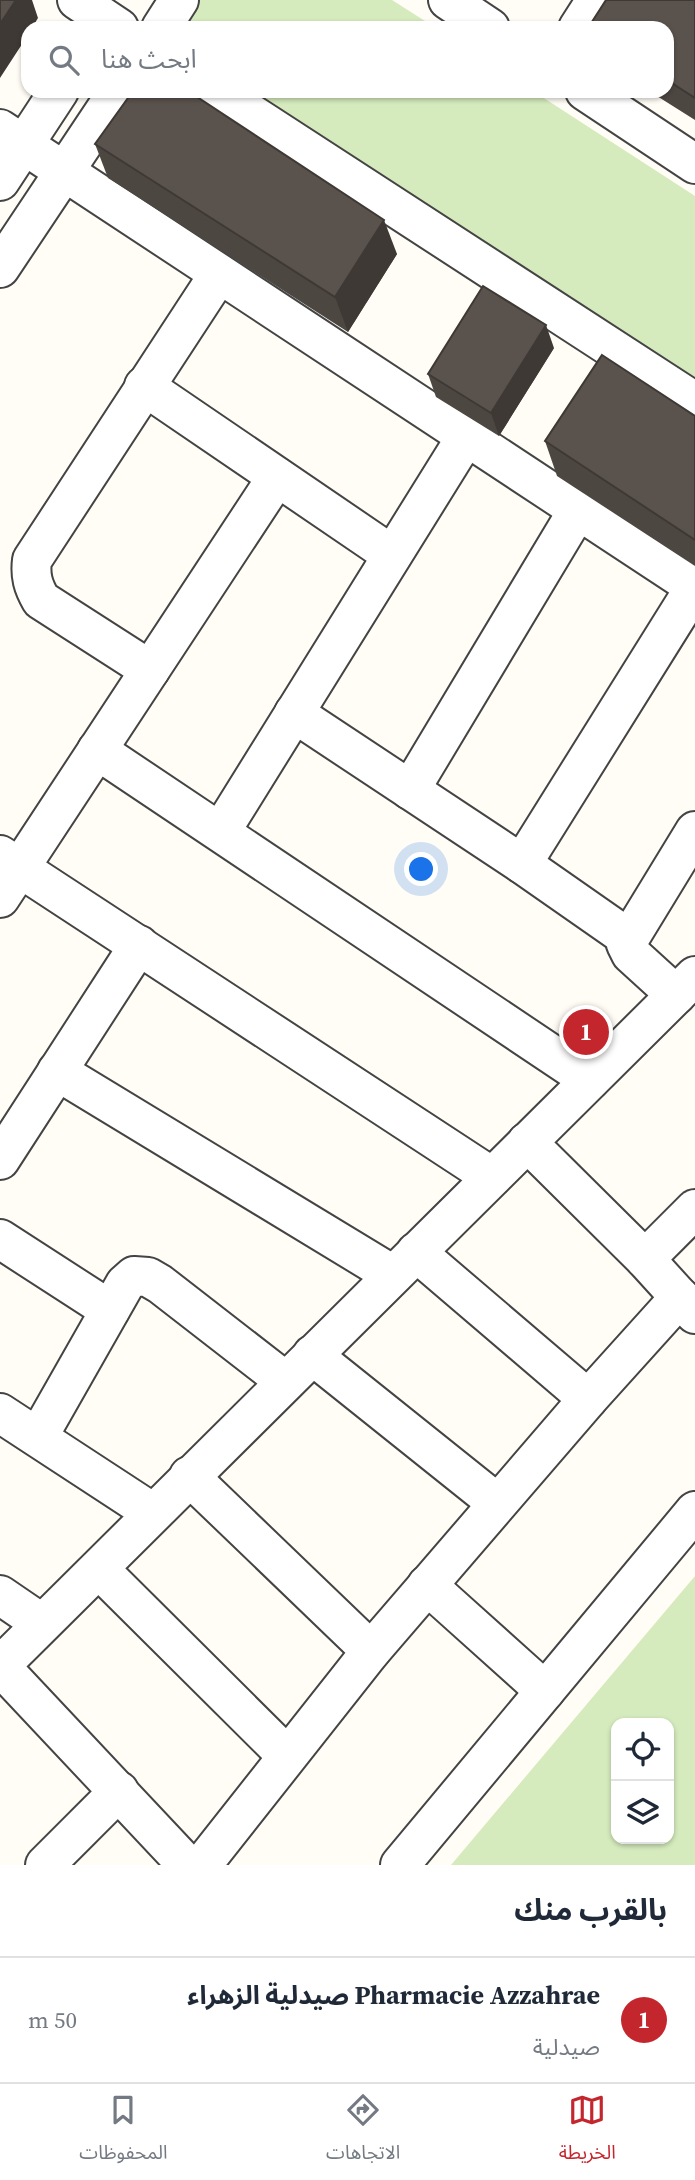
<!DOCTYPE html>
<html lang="ar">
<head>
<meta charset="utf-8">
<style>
  :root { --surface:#fff; --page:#f6f6f7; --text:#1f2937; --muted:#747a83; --line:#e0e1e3; --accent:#c4262e }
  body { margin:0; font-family:"Source Serif 4","Noto Sans Arabic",serif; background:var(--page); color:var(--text); direction:rtl }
  .controls { position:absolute; right:21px; bottom:21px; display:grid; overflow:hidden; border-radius:14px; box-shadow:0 2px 5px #0004 }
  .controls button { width:63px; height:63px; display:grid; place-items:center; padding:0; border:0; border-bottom:2px solid var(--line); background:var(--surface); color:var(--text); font:35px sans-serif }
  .you { position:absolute; left:422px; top:870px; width:24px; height:24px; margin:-18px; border:5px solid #fff; border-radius:50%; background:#1a73e8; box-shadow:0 0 0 10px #1a73e833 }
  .badge { display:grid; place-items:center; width:46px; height:46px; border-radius:50%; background:var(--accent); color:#fff; font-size:23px; font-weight:700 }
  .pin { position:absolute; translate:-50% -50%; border:4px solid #fff; box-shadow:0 2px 7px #0006 }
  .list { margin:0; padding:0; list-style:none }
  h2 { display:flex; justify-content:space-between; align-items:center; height:91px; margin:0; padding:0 28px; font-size:30px }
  h2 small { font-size:23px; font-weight:400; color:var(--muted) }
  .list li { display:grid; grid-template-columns:46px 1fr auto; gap:21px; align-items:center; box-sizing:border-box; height:126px; padding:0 28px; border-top:2px solid var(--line) }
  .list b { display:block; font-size:26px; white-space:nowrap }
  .list p { margin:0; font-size:23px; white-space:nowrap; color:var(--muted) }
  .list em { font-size:23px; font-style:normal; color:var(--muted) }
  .icon { flex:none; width:38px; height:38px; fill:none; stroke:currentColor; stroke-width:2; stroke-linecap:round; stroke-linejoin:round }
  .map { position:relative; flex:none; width:695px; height:1865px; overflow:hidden; direction:ltr }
  .search { position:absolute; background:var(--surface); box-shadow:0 2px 5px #0004; left:21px; right:21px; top:21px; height:77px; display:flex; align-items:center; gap:18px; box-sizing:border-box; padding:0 24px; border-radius:21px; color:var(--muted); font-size:26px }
  .sheet { height:217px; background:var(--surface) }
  nav { display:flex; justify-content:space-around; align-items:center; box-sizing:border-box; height:98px; border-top:2px solid var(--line); background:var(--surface); font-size:19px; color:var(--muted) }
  nav a { display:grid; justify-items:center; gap:4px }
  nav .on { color:var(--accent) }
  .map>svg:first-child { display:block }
  .grass { fill:#d5ebbd; fill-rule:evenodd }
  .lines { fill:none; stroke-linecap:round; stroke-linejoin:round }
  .minor-casing { stroke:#444; stroke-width:42 }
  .minor { stroke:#fff; stroke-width:38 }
  .wall { fill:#4d4742 }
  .shaded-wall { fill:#3f3936 }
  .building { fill:#5a524d; stroke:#3f3936; stroke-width:2 }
</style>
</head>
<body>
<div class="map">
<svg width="695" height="1865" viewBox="0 0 695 1865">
  <rect width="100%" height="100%" fill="#fffdf5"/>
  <!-- grass -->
  <g class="grass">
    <polygon points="188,0 392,0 436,28 168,28"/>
    <polygon points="233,91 533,91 695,196 695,389"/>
    <path d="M695,1576V1865H451ZM616,1723H669V1839H616Z"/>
  </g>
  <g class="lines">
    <defs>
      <g id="minor">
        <polyline points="77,0 119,28"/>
        <polyline points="448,0 490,28"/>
        <polyline points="161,28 179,0"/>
        <polyline points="578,28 596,0"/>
        <polyline points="216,91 695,402"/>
        <polyline points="585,91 695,164"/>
        <polyline points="0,129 695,587"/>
        <polyline points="0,181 59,91"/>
        <polyline points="0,268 118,91"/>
        <polyline points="144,386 392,555"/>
        <path d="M150,670L41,600C33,586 30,576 32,560L219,274"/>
        <polyline points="294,713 522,864 628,938"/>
        <polyline points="97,750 590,1080"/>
        <polyline points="410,790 578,510"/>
        <polyline points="221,831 466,437"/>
        <polyline points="0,855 492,1177"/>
        <polyline points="522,864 695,587"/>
        <polyline points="0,898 277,477"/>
        <polyline points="676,995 631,954 626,944 695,831"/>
        <polyline points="57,1071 393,1275"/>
        <polyline points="527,1142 645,1259 695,1314"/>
        <polyline points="0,1160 139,945"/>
        <polyline points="0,1239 110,1310"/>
        <polyline points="416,1252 588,1399"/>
        <polyline points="645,1259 695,1209"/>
        <polyline points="312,1355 497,1503"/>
        <polyline points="0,1413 153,1513"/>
        <polyline points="38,1437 125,1284 134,1276 148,1277 160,1284 285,1381"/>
        <polyline points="189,1476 371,1651"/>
        <polyline points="99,1569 287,1756"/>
        <polyline points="427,1585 545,1691"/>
        <polyline points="0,1595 41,1623"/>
        <polyline points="0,1666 695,976"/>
        <polyline points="0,1666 187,1865"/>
        <polyline points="45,1865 119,1791"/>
        <polyline points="202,1865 371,1651 588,1399 680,1297"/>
        <polyline points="400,1865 695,1511"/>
      </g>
    </defs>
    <!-- minor casing -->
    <use href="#minor" class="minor-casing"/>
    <!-- minor -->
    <use href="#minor" class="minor"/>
  </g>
  <!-- wall -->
  <g class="wall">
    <polygon points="695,0 695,120 649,91 667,91 667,28"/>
    <polygon points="95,144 397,254 348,332 108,178"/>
    <polygon points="554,348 499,436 436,397 428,374"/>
    <polygon points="695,416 695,566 557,476 545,441"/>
  </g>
  <!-- shaded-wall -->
  <g class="shaded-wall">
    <polygon points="16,0 32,0 38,18 32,28 28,28 28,35 0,78 0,24"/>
    <polygon points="384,220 397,254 348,332 335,297"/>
    <polygon points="546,325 554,348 499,436 491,413"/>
  </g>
  <!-- building -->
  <g class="building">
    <polygon points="0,0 16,0 0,24"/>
    <polygon points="606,0 695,0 695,98 667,80 667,28 588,28"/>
    <polygon points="133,91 188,91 384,220 335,297 95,144"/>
    <polygon points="483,286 546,325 491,413 428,374"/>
    <polygon points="602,355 695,416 695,540 545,441"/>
  </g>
</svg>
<div class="controls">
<button><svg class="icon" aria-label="locate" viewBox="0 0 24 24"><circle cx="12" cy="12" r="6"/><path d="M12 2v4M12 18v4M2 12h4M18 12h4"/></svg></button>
<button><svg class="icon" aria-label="layers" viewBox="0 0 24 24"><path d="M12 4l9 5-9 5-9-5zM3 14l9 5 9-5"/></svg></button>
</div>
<div class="you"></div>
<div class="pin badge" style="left:586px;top:1032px">1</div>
<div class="search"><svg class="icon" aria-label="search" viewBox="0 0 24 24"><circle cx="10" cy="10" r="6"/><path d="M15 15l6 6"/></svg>ابحث هنا</div>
</div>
<section class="sheet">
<h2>بالقرب منك<small></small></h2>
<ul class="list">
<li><span class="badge">1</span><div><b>Pharmacie Azzahrae صيدلية الزهراء</b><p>صيدلية</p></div><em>50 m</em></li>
</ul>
</section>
<nav>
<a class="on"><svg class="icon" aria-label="map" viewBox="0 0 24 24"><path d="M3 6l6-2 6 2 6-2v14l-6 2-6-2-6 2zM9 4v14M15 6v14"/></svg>الخريطة</a>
<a><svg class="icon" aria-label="directions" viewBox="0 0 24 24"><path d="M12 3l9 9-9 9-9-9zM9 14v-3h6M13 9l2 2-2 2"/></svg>الاتجاهات</a>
<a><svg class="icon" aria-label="saved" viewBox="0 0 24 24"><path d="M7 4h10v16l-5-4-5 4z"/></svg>المحفوظات</a>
</nav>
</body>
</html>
